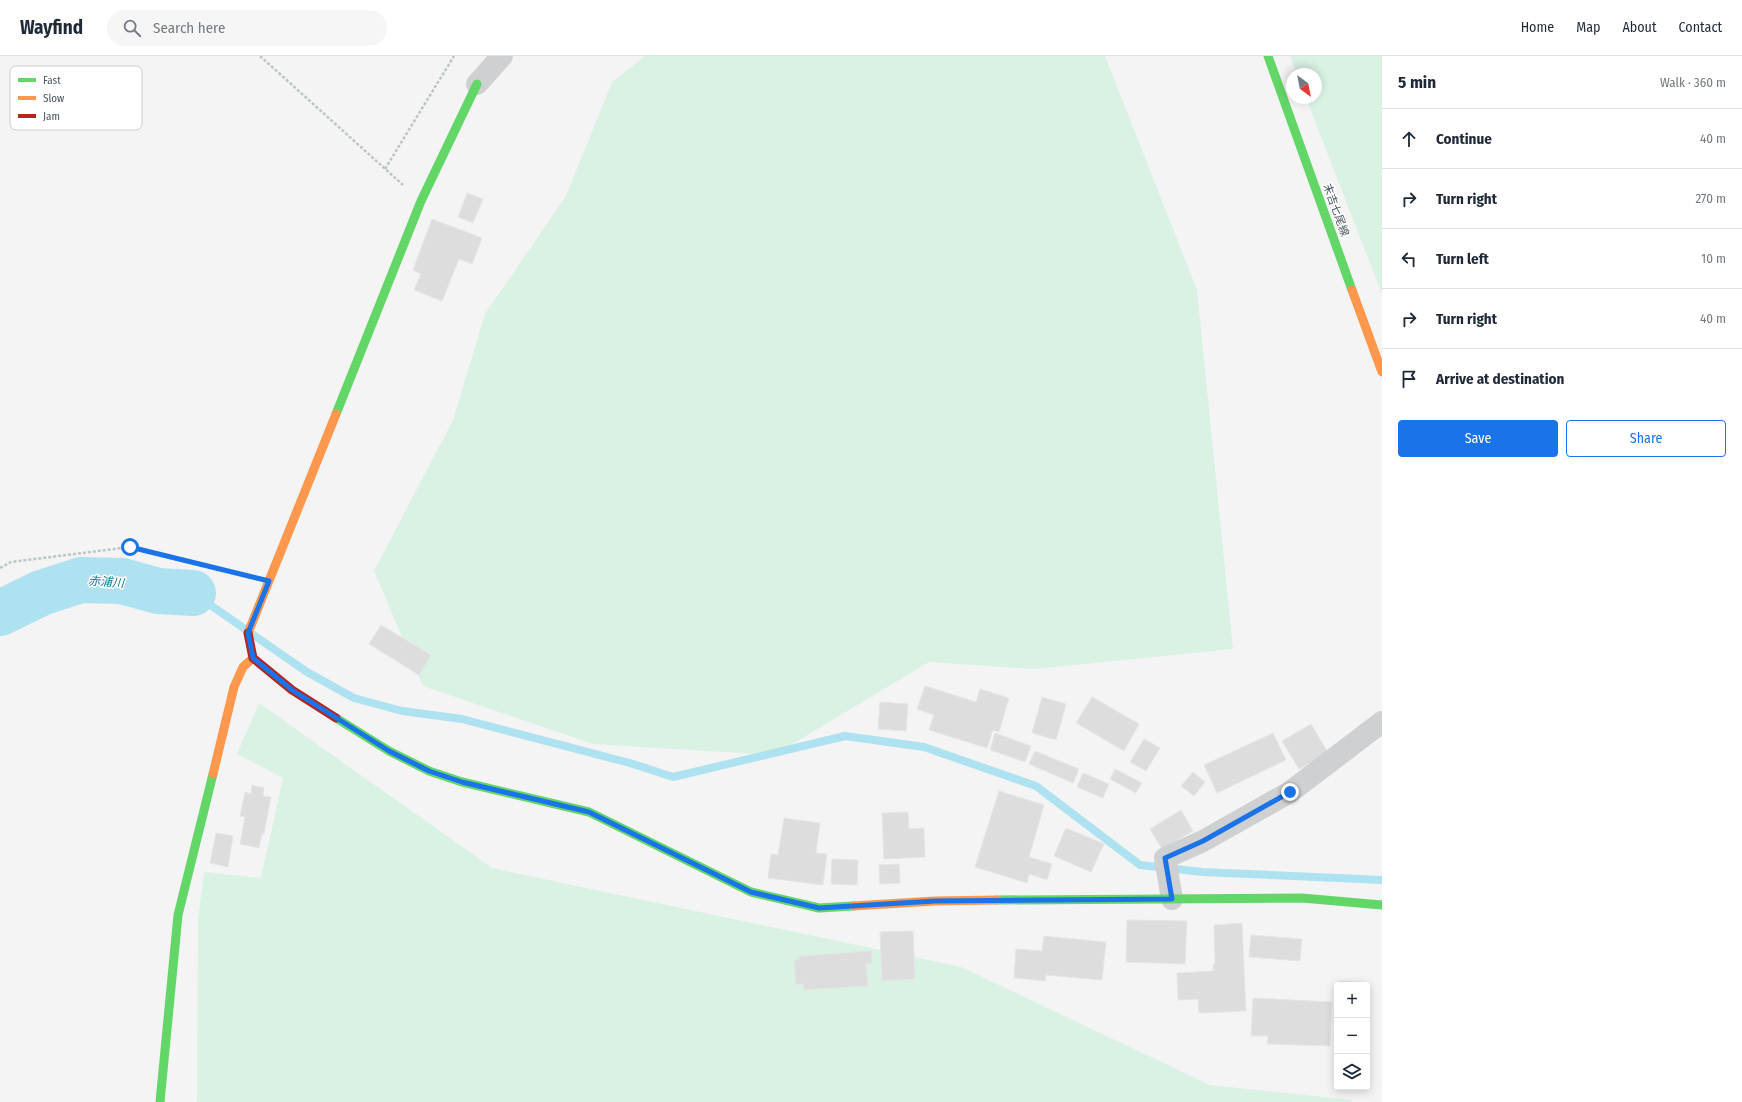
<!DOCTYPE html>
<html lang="en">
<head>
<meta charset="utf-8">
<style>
  :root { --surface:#fff; --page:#f6f6f7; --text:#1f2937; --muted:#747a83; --line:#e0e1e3; --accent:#1a73e8 }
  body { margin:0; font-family:"Fira Sans Condensed","Noto Sans JP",sans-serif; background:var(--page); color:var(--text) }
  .controls { position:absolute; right:12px; bottom:12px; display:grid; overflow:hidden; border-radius:4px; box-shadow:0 2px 10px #0003 }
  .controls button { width:36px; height:36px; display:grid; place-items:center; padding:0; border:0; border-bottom:1px solid var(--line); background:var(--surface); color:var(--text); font:20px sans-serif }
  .compass { position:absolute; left:1286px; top:12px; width:36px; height:36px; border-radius:50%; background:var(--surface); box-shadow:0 2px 10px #0003; rotate:148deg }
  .stop { position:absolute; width:12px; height:12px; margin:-9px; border:3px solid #1a73e8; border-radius:50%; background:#fff }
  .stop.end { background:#1a73e8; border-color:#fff; box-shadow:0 1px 4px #0008 }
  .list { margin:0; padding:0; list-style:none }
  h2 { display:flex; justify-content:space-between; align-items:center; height:52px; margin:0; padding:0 16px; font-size:17px }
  h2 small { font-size:13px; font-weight:400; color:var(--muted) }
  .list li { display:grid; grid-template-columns:26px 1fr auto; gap:12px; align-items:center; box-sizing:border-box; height:60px; padding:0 16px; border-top:1px solid var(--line) }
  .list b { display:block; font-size:15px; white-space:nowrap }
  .list em { font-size:13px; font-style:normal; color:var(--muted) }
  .actions { display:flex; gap:8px; padding:12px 16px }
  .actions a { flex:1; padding:9px 0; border:1px solid var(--accent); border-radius:4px; text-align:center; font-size:14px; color:var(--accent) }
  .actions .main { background:var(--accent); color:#fff }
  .icon { flex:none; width:22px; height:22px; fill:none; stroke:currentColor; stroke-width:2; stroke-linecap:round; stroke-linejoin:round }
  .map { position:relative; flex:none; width:1382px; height:1046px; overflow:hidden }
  header { display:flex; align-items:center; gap:24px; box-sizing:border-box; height:56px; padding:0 20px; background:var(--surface); border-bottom:1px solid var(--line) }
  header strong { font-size:19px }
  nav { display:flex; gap:22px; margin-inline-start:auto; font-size:14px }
  .search { width:280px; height:36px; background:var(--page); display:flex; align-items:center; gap:10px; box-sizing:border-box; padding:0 14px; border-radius:22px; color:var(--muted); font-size:15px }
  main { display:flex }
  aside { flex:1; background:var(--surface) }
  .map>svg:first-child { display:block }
  .green { fill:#d9f2e3 }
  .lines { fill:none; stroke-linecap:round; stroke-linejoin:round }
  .stream { stroke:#aee2f0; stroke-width:8 }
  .river { stroke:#aee2f0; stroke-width:46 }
  .building { fill:#ddddde; stroke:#e5e6e7 }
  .path { stroke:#bcc7c4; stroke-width:2.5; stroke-dasharray:3 2; stroke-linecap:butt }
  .street { stroke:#ced0d2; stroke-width:22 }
  .fast { stroke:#63d668; stroke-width:9 }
  .slow { stroke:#ff974d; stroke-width:9 }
  .jam { stroke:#b3261e; stroke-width:9 }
  .route { stroke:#1a73e8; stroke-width:5 }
  .labels { text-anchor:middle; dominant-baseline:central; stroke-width:3; stroke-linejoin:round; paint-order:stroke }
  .street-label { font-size:11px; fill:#4a5661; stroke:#fff }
  .water-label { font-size:12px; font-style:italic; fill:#0c7c9b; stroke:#fff }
  .key { fill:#fff; stroke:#c9ccd0; stroke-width:1 }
  .key-label { font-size:11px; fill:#4a5661 }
</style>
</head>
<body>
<header>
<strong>Wayfind</strong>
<div class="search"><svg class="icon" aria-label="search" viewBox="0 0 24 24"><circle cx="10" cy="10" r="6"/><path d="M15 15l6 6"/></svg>Search here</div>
<nav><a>Home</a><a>Map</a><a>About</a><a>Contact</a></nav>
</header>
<main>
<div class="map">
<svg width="1382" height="1046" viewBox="0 0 1382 1046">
  <rect width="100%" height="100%" fill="#f4f4f4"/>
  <!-- green -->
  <g class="green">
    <polygon points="645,0 1105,0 1197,234 1233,593 1034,613 929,606 774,699 593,688 423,630 374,515 453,364 485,258 566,140 612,26"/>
    <polygon points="1290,0 1382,0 1382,238 1306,42 1316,42 1316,18 1297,18"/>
    <polygon points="259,647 492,812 961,911 1210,1029 1352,1044 1351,1046 197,1046 198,863 204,816 261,822 283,722 237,698"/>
  </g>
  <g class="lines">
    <!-- stream -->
    <polyline class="stream" points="193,537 307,616 354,642 402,655 462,663 630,707 673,721 845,680 924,691 1036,730 1140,809 1202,816 1382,824"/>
    <!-- river -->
    <polyline class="river" points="0,557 41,537 81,524 122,525 158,535 193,537"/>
  </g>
  <!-- building -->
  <g class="building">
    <polygon points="467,137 483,143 473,167 458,161"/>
    <polygon points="432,163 482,182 472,208 459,203 442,245 414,234 421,218 413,214"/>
    <polygon points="381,569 431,599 419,619 369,588"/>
    <polygon points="925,630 976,646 980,633 1009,642 999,676 993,674 987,692 929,674 934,659 917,653"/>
    <polygon points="1042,641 1066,648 1056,684 1032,677"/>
    <polygon points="1092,641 1139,668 1124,695 1076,667"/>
    <polygon points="880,646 908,648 906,675 878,673"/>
    <polygon points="1311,668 1328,697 1299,713 1282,685"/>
    <polygon points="995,677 1031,690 1025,706 990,694"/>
    <polygon points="1273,677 1286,704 1217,737 1204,709"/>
    <polygon points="1144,683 1160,692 1146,715 1130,706"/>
    <polygon points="1035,695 1079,713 1073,727 1029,708"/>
    <polygon points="1115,713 1142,727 1136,737 1110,723"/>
    <polygon points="1193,716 1205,726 1194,740 1181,730"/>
    <polygon points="1083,717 1109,728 1103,742 1077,731"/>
    <polygon points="252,729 264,732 263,740 271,741 264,778 262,778 259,792 240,788 245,761 240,760 245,736 251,738"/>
    <polygon points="999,735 1044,749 1029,801 1052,808 1047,824 1029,818 1027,827 975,811"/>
    <polygon points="1181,754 1193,775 1162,793 1150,773"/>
    <polygon points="908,756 909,773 924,772 925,801 884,803 882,757"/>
    <polygon points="784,762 820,767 816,797 827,798 823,829 768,822 771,798 778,799"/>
    <polygon points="1066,772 1104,788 1091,816 1054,800"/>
    <polygon points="216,777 233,780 228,811 210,807"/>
    <polygon points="832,803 858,804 857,829 831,828"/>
    <polygon points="899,808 900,827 880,828 879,809"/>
    <polygon points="1127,864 1187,865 1185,908 1126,906"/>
    <polygon points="1242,867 1246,955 1199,957 1198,943 1178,944 1177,917 1213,915 1213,909 1215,908 1214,869"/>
    <polygon points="913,875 915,923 882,925 880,876"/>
    <polygon points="1251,879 1302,883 1300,905 1249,901"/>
    <polygon points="1044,880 1106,886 1102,924 1046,919 1045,925 1014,922 1016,893 1042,895"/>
    <polygon points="872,895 872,907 866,908 868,930 804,934 803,928 796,929 794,904 799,904 799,900"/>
    <polygon points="1339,925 1369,927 1367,956 1367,929 1338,929"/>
    <polygon points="1253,942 1332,946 1330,990 1267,988 1268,980 1251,980"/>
    <polygon points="1337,952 1337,986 1335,986"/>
  </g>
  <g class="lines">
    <!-- path -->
    <g class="path">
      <polyline points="260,0 403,129"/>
      <polyline points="385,113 454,0"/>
      <polyline points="0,512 11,506 130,491 245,519"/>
    </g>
    <!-- street -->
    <g class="street">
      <polyline points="477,28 502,0"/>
      <polyline points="1172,843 1165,802 1203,785 1290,736 1382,666"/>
    </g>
    <!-- fast -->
    <g class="fast">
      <polyline points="1268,0 1352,234"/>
      <polyline points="336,358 421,145 477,28"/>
      <polyline points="336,662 389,695 429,715 462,726 589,756 751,836 819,852 853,850"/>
      <polyline points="997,844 1302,842 1382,849"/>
      <polyline points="160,1046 178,859 213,718"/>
    </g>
    <!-- slow -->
    <g class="slow">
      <polyline points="1352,234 1382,316"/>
      <polyline points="248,577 336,358"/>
      <polyline points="213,718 234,631 243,611 253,602"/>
      <polyline points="853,850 935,845 997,844"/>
    </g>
    <!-- jam -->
    <polyline class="jam" points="248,577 253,602 292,634 336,662"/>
  </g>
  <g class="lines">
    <!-- route -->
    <polyline class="route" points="130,491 269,525 248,577 253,602 292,634 389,695 429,715 462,726 589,756 751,836 819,852 935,845 1172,843 1165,802 1203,785 1290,736"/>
  </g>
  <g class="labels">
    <!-- street labels -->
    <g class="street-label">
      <text transform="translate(1336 154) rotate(70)">末吉七尾線</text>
    </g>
    <!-- water labels -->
    <g class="water-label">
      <text transform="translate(106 526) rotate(4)">赤浦川</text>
    </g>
  </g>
  <!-- legend -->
  <rect x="10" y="10" width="132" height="64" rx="6" class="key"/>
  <rect x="18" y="22" width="18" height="4" fill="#63d668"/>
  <rect x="18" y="40" width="18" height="4" fill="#ff974d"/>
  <rect x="18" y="58" width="18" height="4" fill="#b3261e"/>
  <g class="key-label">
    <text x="43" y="28">Fast</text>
    <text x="43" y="46">Slow</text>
    <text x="43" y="64">Jam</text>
  </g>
</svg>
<div class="controls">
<button>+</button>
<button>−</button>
<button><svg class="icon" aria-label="layers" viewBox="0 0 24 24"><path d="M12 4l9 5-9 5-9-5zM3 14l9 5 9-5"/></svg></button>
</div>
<svg class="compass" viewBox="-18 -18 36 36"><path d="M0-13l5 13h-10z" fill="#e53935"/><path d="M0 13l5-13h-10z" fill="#747a83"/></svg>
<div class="stop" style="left:130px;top:491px"></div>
<div class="stop end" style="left:1290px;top:736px"></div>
</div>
<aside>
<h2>5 min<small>Walk · 360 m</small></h2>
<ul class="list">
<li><svg class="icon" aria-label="ahead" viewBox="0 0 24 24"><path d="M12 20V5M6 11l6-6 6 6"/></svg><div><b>Continue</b></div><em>40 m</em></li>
<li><svg class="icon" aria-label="right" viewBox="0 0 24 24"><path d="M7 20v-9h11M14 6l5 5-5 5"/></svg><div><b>Turn right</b></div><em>270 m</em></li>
<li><svg class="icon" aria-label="left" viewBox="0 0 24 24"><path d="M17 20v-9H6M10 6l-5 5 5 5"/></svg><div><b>Turn left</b></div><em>10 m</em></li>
<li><svg class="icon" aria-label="right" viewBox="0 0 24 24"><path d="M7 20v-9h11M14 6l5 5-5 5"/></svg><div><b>Turn right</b></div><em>40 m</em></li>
<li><svg class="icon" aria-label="arrive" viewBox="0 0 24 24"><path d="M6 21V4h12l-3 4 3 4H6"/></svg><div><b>Arrive at destination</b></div></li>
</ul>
<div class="actions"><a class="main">Save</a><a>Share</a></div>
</aside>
</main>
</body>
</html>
